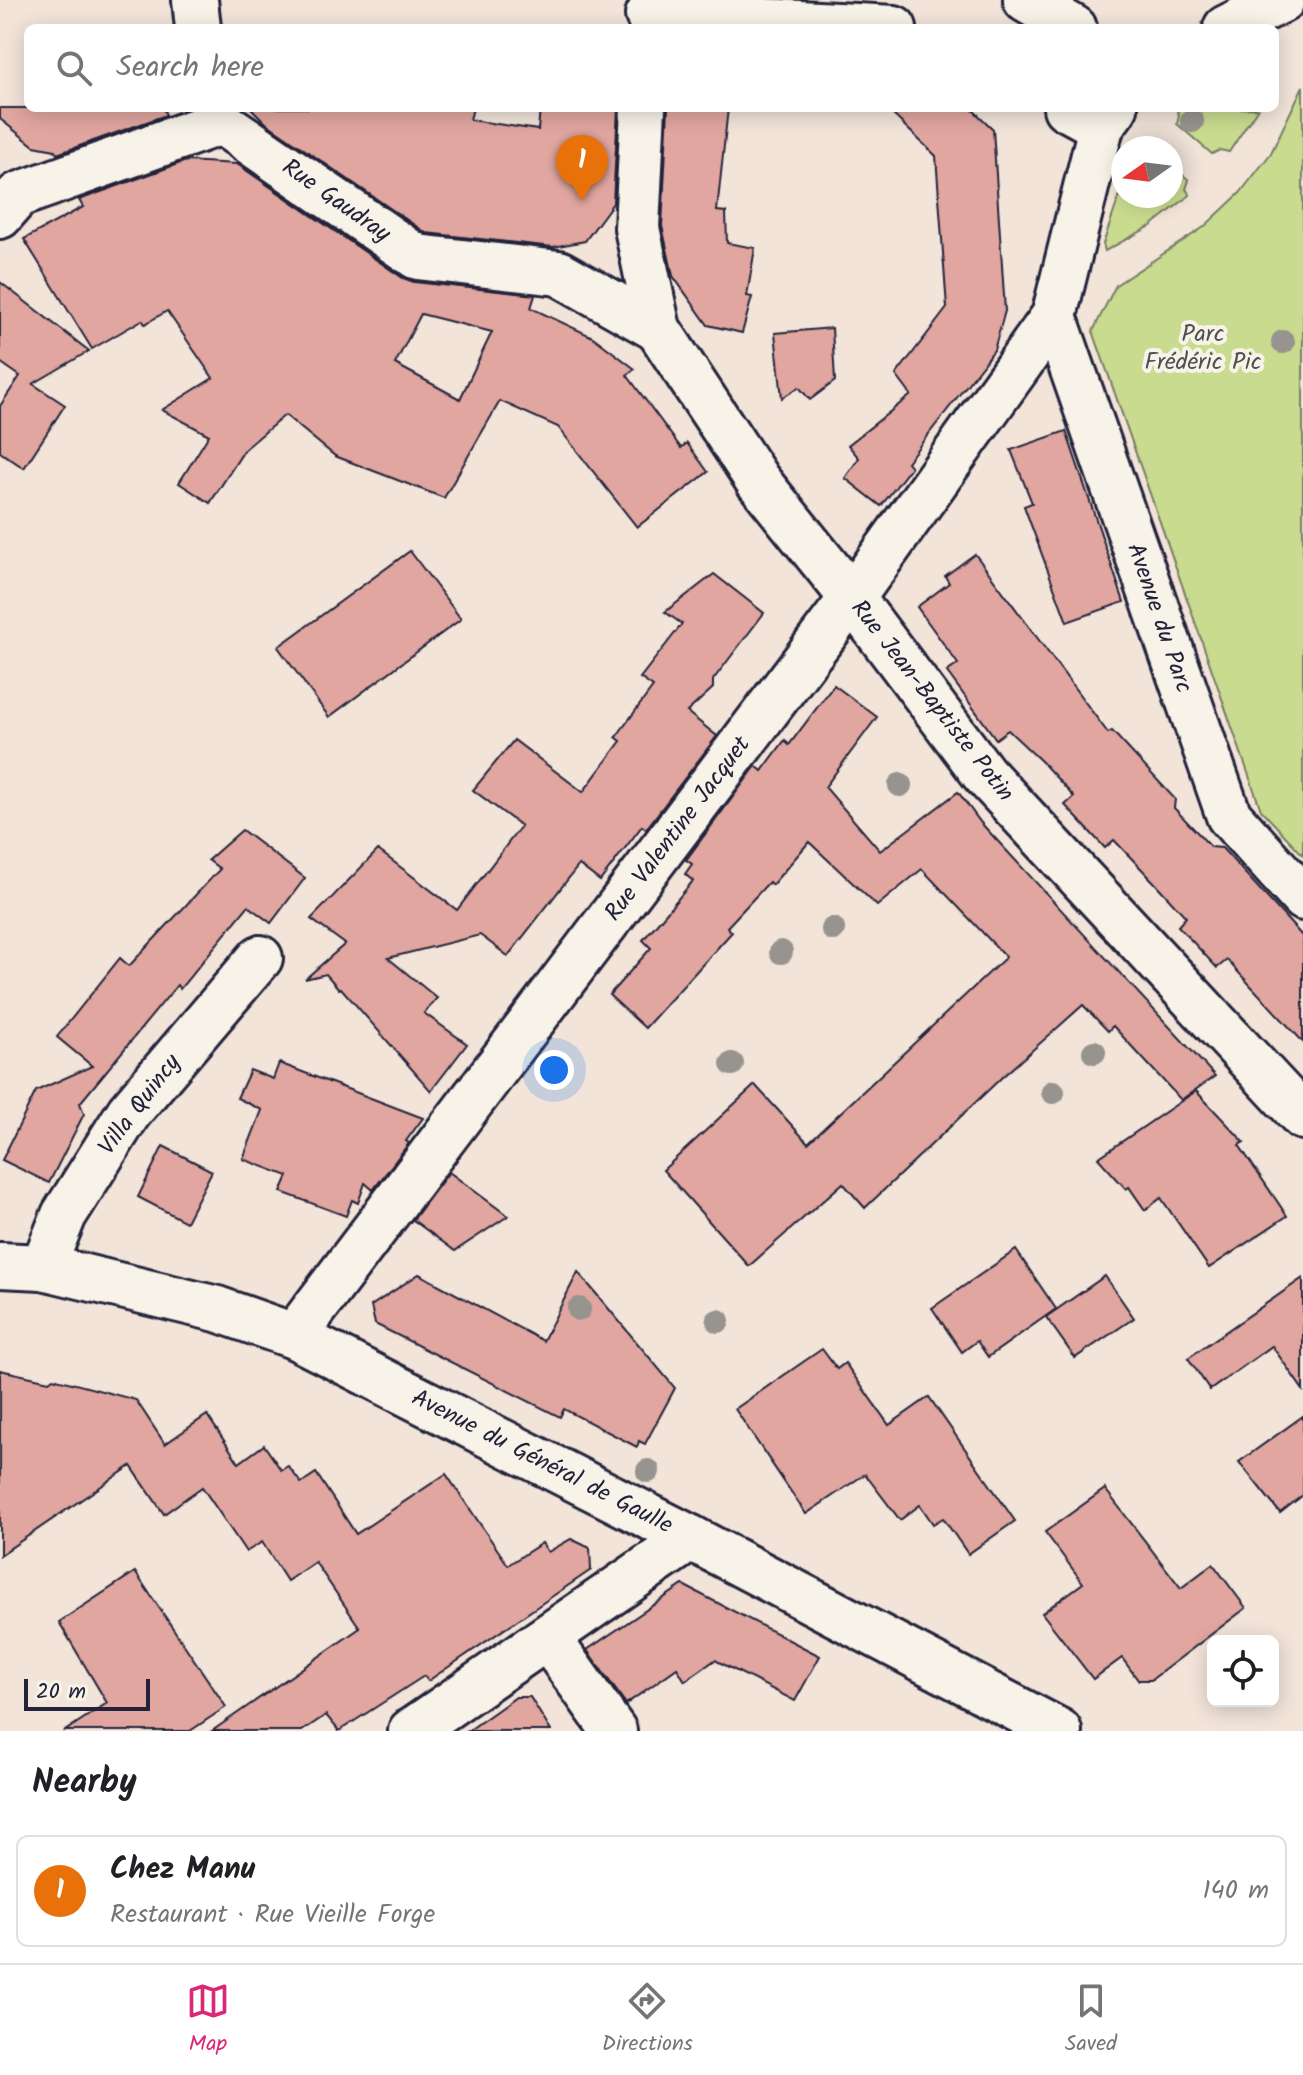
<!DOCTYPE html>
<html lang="en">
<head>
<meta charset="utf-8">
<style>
  :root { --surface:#fff; --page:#f2f2f2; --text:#202124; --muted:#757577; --line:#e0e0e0; --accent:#db2777 }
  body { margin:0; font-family:Kalam,sans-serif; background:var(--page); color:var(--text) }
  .controls { position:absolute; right:24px; bottom:24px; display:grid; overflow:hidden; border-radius:12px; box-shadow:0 4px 20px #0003 }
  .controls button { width:72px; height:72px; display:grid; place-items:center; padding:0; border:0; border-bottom:2px solid var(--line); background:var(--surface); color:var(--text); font:40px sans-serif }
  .compass { position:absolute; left:1111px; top:136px; width:72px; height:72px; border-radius:50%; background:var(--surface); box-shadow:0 4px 20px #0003; rotate:256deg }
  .scale { position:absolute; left:24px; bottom:20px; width:126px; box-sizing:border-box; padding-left:8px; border:4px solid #22223b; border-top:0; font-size:22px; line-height:28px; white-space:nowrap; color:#22223b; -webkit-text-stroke:6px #f7f3e8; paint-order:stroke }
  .you { position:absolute; left:554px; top:1070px; width:28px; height:28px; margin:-20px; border:6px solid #fff; border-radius:50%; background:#1a73e8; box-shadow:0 0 0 12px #1a73e833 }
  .badge { display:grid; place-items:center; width:52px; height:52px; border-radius:50%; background:var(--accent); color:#fff; font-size:26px; font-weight:700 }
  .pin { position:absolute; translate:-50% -66px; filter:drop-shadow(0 2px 4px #0008) }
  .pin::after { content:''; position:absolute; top:42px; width:28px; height:24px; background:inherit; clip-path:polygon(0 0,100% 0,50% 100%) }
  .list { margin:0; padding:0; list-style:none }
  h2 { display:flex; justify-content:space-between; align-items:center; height:104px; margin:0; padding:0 32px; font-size:34px }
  h2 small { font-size:26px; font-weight:400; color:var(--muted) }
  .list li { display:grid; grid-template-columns:52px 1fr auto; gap:24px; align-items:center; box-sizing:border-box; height:112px; margin:0 16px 16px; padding:0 16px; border:2px solid var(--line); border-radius:12px }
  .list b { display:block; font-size:30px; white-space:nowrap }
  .list p { margin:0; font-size:26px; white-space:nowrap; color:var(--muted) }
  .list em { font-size:26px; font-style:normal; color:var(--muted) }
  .icon { flex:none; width:44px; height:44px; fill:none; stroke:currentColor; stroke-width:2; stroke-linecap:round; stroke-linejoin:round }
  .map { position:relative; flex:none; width:1303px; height:1731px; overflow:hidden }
  .search { position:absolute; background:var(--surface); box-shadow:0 4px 20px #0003; left:24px; right:24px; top:24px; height:88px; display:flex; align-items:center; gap:20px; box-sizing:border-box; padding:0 28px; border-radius:12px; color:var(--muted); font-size:30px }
  .sheet { height:232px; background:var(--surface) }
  nav { display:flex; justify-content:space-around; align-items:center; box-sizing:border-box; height:112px; border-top:2px solid var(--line); background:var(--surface); font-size:22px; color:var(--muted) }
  nav a { display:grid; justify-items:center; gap:4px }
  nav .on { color:var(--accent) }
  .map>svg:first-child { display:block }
  .green { fill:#c9db8f; stroke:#767e65; stroke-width:2 }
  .building { fill:#e0a69f; stroke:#22223b; stroke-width:2; fill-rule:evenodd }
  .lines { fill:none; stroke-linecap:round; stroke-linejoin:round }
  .minor-casing { stroke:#22223b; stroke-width:50 }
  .secondary-casing { stroke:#22223b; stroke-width:50 }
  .minor { stroke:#f7f3e8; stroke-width:44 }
  .secondary { stroke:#f7f3e8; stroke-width:44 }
  .tree { fill:#97938e }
  .labels { text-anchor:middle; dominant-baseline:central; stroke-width:8; stroke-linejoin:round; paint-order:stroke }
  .street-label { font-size:24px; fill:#22223b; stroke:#f7f3e8 }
  .park-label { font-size:24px; fill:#4c5050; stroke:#f7f3e8 }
</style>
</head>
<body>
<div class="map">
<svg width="1303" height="1731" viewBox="0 0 1303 1731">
  <rect width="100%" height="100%" fill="#f2e4d9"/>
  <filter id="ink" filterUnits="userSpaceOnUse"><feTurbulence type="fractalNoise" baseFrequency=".0125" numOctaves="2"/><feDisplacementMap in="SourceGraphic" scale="16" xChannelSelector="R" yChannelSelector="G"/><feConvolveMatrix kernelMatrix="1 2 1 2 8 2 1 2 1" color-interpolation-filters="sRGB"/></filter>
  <g filter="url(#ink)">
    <!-- green -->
    <g class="green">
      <polygon points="1303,86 1303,855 1261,810 1093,331 1116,285 1204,227 1240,193 1271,153"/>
      <polygon points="1258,108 1229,152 1220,150 1212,154 1177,124 1179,115 1176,109"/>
      <polygon points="1171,165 1189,180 1186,189 1190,195 1151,226 1105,251 1103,244 1123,185 1123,196 1171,196"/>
    </g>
    <!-- building -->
    <g class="building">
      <polygon points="0,108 163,108 166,115 57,154 55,150 34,146 0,119"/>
      <polygon points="251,108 473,108 470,120 538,130 540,108 618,108 613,203 585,241 553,247 426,233 266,123"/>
      <polygon points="668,108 728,108 717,211 726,212 727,243 755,248 747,296 752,297 742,333 708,325 673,276 662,226"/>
      <polygon points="886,108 971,108 993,129 1005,311 994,350 907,462 911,467 881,506 845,478 859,458 848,445 911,395 896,375 947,308 936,156"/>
      <path d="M186,161L237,164L403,278L414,282L535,295L531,308L593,337L635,369L627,375L681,448L687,443L708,472L637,527L558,427L500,401L444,498L335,456L285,415L245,449L210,503L179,483L209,435L162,410L213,378L167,311L145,324L142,320L92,349L24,239L83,207L79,200ZM421,314L492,332L460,399L395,364Z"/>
      <polygon points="0,282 89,351 33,384 65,405 24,468 0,452 0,406 20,376 0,362"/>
      <polygon points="832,328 835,381 810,400 799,387 782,398 775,333"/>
      <polygon points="1066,431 1124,602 1067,622 1024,506 1032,503 1011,450"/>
      <polygon points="410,551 461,619 329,717 278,647"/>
      <polygon points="975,554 1108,733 1112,731 1175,799 1174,808 1211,847 1222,848 1303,937 1303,1042 1227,960 1217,968 1178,926 1186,917 1154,882 1114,840 1105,848 1065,805 1074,797 1042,762 1008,730 996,739 947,672 958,664 917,607 949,583 945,576"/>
      <polygon points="714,574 764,613 713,680 713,688 687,712 717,736 646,829 642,826 600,881 579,865 508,956 480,935 388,958 437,998 424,1013 467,1044 431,1091 341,988 339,989 326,974 305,979 345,944 311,919 378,850 457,910 521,826 473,790 514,740 583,792 621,741 616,737 653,687 640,678 682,624 665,612"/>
      <polygon points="834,685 877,717 825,787 880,851 958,792 981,823 1215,1076 1181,1100 1113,1026 1108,1031 1083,1005 1000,1079 865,1208 843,1183 749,1266 663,1170 755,1085 808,1143 1006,957 922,869 877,906 809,842 772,885 769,882 727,927 732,932 645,1028 609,995 651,948 643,940 693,881 685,874 692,864 686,860 756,766 762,771 785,740 789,745"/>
      <polygon points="242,830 305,878 271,923 248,906 180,989 177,985 80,1103 84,1114 49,1183 2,1160 36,1091 92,1066 57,1037 120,958 129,966 220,869 208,860"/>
      <polygon points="279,1063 423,1118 406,1141 409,1143 373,1190 365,1183 358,1203 352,1200 346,1216 281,1192 288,1176 243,1159 262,1110 237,1098 250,1070 273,1079"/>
      <polygon points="1196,1091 1244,1142 1239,1145 1287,1216 1209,1268 1161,1198 1145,1210 1129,1187 1126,1189 1098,1158"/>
      <polygon points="163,1146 212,1171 186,1222 138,1197"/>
      <polygon points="449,1172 508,1216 455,1251 413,1220"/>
      <polygon points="1016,1250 1056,1309 988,1357 977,1341 962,1352 932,1308"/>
      <polygon points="578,1272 675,1388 645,1444 639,1441 637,1447 564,1409 560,1417 375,1324 371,1306 419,1274 543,1341"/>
      <polygon points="1105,1276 1134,1318 1075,1358 1046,1317"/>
      <polygon points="1303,1278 1303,1390 1272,1346 1210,1390 1188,1358"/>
      <polygon points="822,1349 837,1369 845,1363 889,1425 929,1397 1015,1521 968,1554 943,1518 933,1524 920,1505 900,1520 865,1474 806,1514 735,1409"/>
      <polygon points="0,1370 49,1381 53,1378 136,1400 165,1444 207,1415 239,1463 264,1445 281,1470 288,1466 301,1483 316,1473 356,1534 446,1474 508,1565 542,1543 548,1552 571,1539 590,1548 591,1570 428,1681 424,1676 339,1731 326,1715 302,1731 212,1731 360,1628 315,1562 287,1581 262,1542 246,1552 202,1487 164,1514 131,1466 0,1555"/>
      <polygon points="1303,1416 1303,1495 1280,1513 1239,1462"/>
      <polygon points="1105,1489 1181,1588 1213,1564 1246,1608 1151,1680 1138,1680 1122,1658 1093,1679 1042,1613 1083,1583 1045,1532"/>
      <polygon points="135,1572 226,1707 190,1731 65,1731 107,1703 59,1622"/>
      <polygon points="683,1585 820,1656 795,1701 715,1660 685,1681 677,1668 626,1704 587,1650"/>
      <polygon points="516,1697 530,1697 551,1731 468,1731"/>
    </g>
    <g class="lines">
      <defs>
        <g id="minor">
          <polyline points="195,0 198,28"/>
          <polyline points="1026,0 1074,28"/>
          <polyline points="648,15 894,28"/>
          <polyline points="1226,28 1282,0"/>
          <polyline points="643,108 637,228 658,329 758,481 852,598 984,774 1303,1117"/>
          <polyline points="1066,108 1101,127"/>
          <polyline points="0,216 18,195 221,122 417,257 559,273 658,329"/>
          <polyline points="1054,316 1229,816 1303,898"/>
          <polyline points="43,1267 64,1215 129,1112 260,958"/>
          <polyline points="294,1336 852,598 1054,316 1101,127 1115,108"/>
          <polyline points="548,1638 614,1731"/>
          <polyline points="411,1731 691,1538"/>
        </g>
        <polyline id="secondary" points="0,1265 43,1267 217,1309 294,1336 691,1538 1059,1731"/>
      </defs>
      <!-- minor casing -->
      <use href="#minor" class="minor-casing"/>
      <!-- secondary casing -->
      <use href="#secondary" class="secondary-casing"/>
      <!-- minor -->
      <use href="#minor" class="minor"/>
      <!-- secondary -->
      <use href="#secondary" class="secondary"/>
    </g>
    <!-- trees -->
    <g class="tree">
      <circle cx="1192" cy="121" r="12"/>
      <circle cx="1283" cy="342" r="12"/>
      <circle cx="900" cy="785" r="12"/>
      <circle cx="833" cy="929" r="12"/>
      <circle cx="781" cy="952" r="12"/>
      <circle cx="1094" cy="1052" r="12"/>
      <circle cx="732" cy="1064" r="12"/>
      <circle cx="1053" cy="1092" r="12"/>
      <circle cx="579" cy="1309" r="12"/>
      <circle cx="718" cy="1321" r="12"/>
      <circle cx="648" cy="1471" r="12"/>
    </g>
  </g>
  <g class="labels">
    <!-- street labels -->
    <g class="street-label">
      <text transform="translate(336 201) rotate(35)">Rue Gaudray</text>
      <text transform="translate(1159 618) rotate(71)">Avenue du Parc</text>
      <text transform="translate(932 701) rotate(52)">Rue Jean-Baptiste Potin</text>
      <text transform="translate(678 829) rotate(-53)">Rue Valentine Jacquet</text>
      <text transform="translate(140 1105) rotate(-53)">Villa Quincy</text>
      <text transform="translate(542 1462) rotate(27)">Avenue du Général de Gaulle</text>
    </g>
    <!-- park labels -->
    <g class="park-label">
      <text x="1203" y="334">Parc<tspan x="1203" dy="28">Frédéric Pic</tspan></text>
    </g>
  </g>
</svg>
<div class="controls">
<button><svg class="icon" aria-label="locate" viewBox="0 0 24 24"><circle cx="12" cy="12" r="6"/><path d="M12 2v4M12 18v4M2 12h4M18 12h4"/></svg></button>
</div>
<svg class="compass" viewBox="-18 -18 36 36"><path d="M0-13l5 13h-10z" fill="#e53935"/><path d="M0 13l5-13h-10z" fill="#757577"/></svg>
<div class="scale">20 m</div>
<div class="you"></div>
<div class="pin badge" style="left:582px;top:201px;background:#e8710a">1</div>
<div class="search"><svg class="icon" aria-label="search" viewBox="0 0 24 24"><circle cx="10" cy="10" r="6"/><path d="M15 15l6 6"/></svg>Search here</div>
</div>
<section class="sheet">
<h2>Nearby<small></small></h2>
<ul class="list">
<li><span class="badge" style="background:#e8710a">1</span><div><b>Chez Manu</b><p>Restaurant · Rue Vieille Forge</p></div><em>140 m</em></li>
</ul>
</section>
<nav>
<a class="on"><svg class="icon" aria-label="map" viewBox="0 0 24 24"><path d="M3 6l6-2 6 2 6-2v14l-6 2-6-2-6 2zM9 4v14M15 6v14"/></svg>Map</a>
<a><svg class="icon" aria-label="directions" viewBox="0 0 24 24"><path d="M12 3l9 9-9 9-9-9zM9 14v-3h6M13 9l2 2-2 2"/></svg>Directions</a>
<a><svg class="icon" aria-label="saved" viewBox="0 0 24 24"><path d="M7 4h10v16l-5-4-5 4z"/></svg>Saved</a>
</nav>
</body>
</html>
